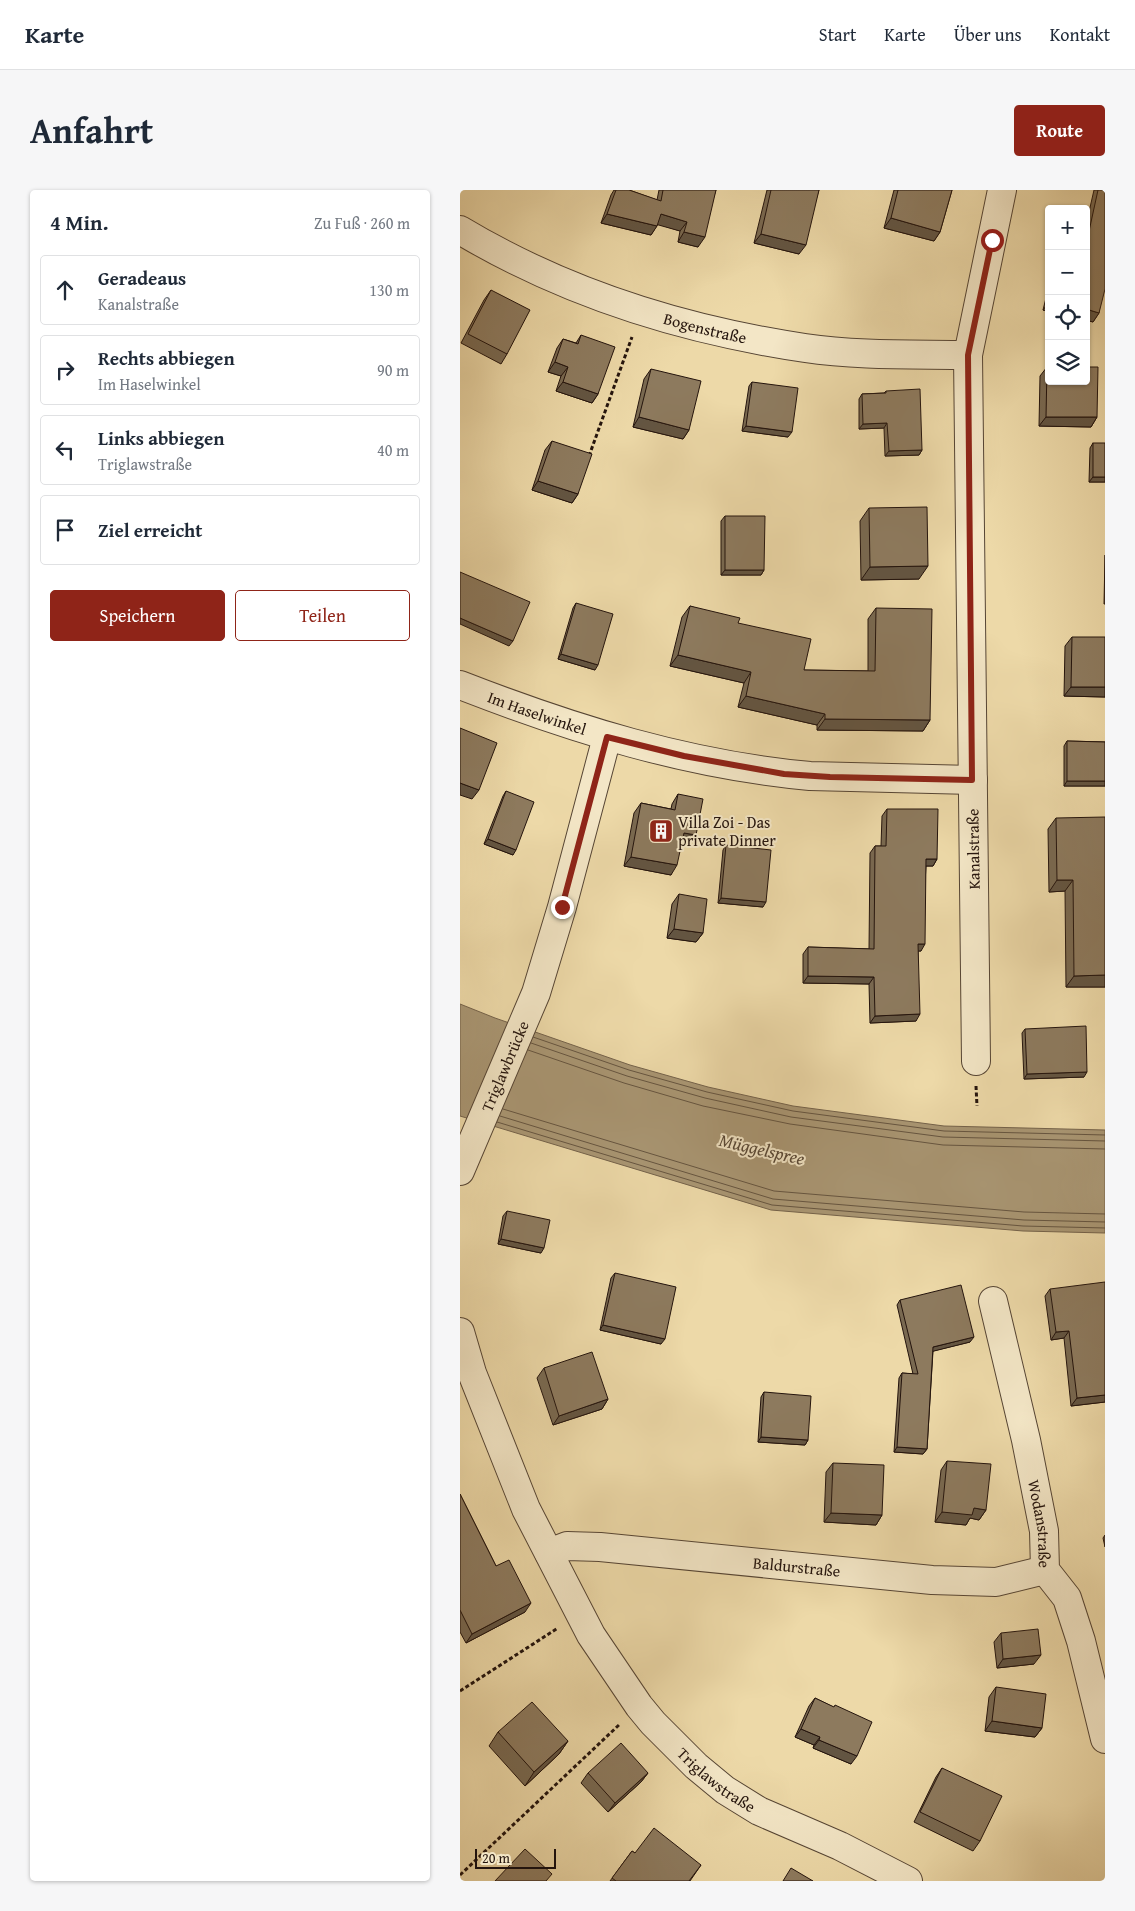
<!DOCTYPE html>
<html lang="de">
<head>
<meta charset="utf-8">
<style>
  :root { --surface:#fff; --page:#f6f6f7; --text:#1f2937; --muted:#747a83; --line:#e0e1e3; --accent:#8f2418 }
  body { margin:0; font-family:"Gentium Book Plus",serif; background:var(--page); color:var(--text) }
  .controls { position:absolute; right:15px; top:15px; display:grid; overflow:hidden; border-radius:5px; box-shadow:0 1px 4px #0004 }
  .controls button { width:45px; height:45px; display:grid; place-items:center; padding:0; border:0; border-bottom:1px solid var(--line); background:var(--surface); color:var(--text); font:25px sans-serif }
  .scale { position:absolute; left:15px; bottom:12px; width:81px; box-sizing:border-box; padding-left:5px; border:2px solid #24140d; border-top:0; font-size:14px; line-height:18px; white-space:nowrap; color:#24140d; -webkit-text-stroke:4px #f3e6c6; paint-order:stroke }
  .stop { position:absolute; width:15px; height:15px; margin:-11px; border:4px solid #8f2418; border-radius:50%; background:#fff }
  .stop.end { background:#8f2418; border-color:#fff; box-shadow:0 1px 5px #0008 }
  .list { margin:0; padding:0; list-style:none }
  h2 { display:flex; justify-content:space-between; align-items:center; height:65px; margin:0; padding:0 20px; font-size:21px }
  h2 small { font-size:16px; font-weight:400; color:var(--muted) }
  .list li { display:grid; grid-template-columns:32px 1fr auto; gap:15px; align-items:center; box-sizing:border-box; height:70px; margin:0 10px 10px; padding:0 10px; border:1px solid var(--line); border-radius:5px }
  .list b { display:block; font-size:19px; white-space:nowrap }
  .list p { margin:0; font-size:16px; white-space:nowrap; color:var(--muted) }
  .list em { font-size:16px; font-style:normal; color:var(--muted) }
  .actions { display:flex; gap:10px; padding:15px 20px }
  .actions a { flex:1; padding:11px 0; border:1px solid var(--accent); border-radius:5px; text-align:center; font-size:18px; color:var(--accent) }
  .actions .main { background:var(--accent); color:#fff }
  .icon { flex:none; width:28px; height:28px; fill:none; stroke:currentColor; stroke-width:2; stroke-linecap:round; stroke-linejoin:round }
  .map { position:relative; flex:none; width:645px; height:1691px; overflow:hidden; border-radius:5px }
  header { display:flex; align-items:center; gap:30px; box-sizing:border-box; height:70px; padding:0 25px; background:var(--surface); border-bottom:1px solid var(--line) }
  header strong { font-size:24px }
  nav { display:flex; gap:28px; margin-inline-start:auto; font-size:18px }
  .intro { display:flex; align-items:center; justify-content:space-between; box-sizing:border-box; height:120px; padding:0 30px }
  h1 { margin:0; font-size:35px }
  .button { padding:12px 22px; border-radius:5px; background:var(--accent); color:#fff; font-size:18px; font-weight:700 }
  main { display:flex; gap:30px; padding:0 30px }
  aside { flex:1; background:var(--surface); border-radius:5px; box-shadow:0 1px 4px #0004 }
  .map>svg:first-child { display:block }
  .water { fill:#a99673; stroke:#74624a }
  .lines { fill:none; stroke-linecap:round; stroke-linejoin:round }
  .shore { stroke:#665540; stroke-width:1 }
  .minor-casing { stroke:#564534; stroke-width:30 }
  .path { stroke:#24140d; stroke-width:3; stroke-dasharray:4 2.5; stroke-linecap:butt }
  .minor { stroke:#f3e6c6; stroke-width:28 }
  .wall { fill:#796951; stroke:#24140d }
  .shaded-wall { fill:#635542; stroke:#24140d }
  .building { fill:#8d7a5e; stroke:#24140d }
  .route { stroke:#8f2418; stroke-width:6 }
  .labels { text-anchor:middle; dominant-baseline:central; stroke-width:4; stroke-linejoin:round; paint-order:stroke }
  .street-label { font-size:16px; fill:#24140d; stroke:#f3e6c6 }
  .poi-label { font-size:16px; fill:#24140d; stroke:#f3e6c6; text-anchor:start }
  .water-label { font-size:18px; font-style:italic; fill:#594836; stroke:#f3e6c6 }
</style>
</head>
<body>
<header>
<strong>Karte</strong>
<nav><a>Start</a><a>Karte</a><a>Über uns</a><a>Kontakt</a></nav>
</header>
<div class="intro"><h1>Anfahrt</h1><a class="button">Route</a></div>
<main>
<aside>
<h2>4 Min.<small>Zu Fuß · 260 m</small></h2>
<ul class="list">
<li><svg class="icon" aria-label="ahead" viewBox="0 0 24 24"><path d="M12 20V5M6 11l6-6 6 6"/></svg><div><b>Geradeaus</b><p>Kanalstraße</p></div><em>130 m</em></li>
<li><svg class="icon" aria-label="right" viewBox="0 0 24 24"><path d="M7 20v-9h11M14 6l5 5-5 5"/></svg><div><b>Rechts abbiegen</b><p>Im Haselwinkel</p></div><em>90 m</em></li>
<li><svg class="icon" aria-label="left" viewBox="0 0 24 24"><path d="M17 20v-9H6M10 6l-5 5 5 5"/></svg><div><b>Links abbiegen</b><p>Triglawstraße</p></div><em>40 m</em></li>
<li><svg class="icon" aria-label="arrive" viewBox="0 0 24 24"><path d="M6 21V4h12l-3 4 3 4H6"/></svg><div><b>Ziel erreicht</b></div></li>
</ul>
<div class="actions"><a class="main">Speichern</a><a>Teilen</a></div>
</aside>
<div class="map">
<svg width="645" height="1691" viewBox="0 0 645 1691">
  <rect width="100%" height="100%" fill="#edd9a8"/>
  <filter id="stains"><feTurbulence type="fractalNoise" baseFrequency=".004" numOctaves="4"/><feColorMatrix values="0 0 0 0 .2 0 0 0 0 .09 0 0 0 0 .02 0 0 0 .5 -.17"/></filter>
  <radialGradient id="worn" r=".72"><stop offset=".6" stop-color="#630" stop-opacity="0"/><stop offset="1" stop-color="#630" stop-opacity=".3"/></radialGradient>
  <!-- water -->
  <polygon class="water" points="0,814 35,828 170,875 248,897 333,916 484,936 645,940 645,1043 563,1041 311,1020 0,926"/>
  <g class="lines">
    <!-- shore -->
    <g class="shore">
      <polyline points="73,847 169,880 247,902 333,921 484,941 645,945"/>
      <polyline points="71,853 167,886 245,908 331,927 483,947 645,951"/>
      <polyline points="68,860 164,893 243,916 330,934 483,955 645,959"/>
      <polyline points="43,919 314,1001 564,1022 645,1024"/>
      <polyline points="40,926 313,1009 564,1030 645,1032"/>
      <polyline points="37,932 312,1015 563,1036 645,1038"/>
    </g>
    <defs>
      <g id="minor">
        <path id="s1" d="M0,40C105,103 224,140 345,158C398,166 454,164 508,165"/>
        <path id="s2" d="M0,495C113,539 228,575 350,586L513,590"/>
        <polyline points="516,871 508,165 542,0"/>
        <path id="s3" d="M0,981L76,803L102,717L147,547"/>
        <path id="s4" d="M533,1111L566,1250L584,1341L585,1380L607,1408L621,1451L645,1549"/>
        <path id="s5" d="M0,1142L12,1183L66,1319L131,1445L179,1516L193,1533L236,1576L265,1600L299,1621L380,1656L448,1691"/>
        <path id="s6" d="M89,1363L107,1356L140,1357L472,1390L536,1392L585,1380"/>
      </g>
    </defs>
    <!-- minor casing -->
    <use href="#minor" class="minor-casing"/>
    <!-- path -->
    <g class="path">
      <polyline points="129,266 172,147"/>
      <polyline points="516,896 517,916"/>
      <polyline points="0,1501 98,1438"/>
      <polyline points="0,1685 160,1534"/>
    </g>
    <!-- minor -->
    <use href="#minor" class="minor"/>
  </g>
  <!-- wall -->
  <g class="wall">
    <polygon points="154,0 169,0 197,10 199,0 256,0 238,57 218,52 220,41 198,34 191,45 141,33 151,5"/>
    <polygon points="307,0 359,0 339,64 294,53"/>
    <polygon points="434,0 492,0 480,42 474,51 424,38"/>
    <polygon points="634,0 645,0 639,123 633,132 626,130 626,35"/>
    <polygon points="589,96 589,122 583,120"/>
    <polygon points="31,100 47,164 41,174 1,153 24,110"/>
    <polygon points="121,145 138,204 132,213 96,201 101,186 88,182 97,158 103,149 116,153"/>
    <polygon points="587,177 637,227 631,237 579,236 580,186"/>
    <polygon points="191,179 229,240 223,249 173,237 184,189"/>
    <polygon points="292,192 328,247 282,241 289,196"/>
    <polygon points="426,201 462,260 459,265 425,266 424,238 399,239 399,209 402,204 424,203"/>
    <polygon points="92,251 118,304 112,313 72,300 85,260"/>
    <polygon points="633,253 645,292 629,292 630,258"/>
    <polygon points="409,318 459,389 401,390 400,331"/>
    <polygon points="265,326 304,380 301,385 261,385 261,331"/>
    <polygon points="645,365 645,414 644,414"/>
    <polygon points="116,413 135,480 98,469 113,418"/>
    <polygon points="230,416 278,433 344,480 408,481 408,429 416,418 470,530 463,541 357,540 357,535 278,517 284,493 210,476 222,427"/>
    <polygon points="612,447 645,507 604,506 605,456"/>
    <polygon points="607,551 645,552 645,596 604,596 604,556"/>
    <polygon points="46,601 53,665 24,654 43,606"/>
    <polygon points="218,604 229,654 222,653 211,685 164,676 174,623 181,613 211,619 212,614"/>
    <polygon points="427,619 477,669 473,676 466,676 461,761 458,761 456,831 410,833 409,794 343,793 343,764 348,757 409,759 410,663 415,656 421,656 422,626"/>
    <polygon points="596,628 645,797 606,797 605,701 589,702 588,639"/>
    <polygon points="266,655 303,717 258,713 263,660"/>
    <polygon points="219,704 243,743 236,752 207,748 212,714"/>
    <polygon points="565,839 624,887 564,889 562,843"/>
    <polygon points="47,1021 81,1063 38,1054 43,1026"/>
    <polygon points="155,1083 201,1154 140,1140 151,1088"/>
    <polygon points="590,1099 645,1212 611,1216 604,1148 591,1150 585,1106"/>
    <polygon points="440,1110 510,1152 473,1161 467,1259 463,1264 434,1262 439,1188 442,1183 453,1184 437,1115"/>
    <polygon points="84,1178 148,1209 142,1219 93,1235 77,1188"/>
    <polygon points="304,1202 348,1250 345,1255 298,1252 301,1207"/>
    <polygon points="487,1271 526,1320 519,1330 510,1328 506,1335 475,1332 481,1280"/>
    <polygon points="373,1273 422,1325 416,1335 364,1332 366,1282"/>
    <polygon points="0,1304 36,1376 65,1422 6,1453 0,1442"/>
    <polygon points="645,1345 645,1357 643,1348"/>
    <polygon points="541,1443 574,1474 537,1478 534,1452"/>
    <polygon points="536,1497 582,1538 575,1547 525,1541 529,1507"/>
    <polygon points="355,1508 373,1517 391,1574 353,1558 354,1555 335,1547 349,1516"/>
    <polygon points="38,1542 108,1551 99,1564 65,1596 29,1556"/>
    <polygon points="482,1578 520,1651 513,1661 454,1632 476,1587"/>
    <polygon points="128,1583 188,1583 181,1592 148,1622 121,1593"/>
    <polygon points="172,1661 175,1663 241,1675 230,1691 150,1691"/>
  </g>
  <!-- shaded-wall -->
  <g class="shaded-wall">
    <polygon points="147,24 197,36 191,45 141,33"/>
    <polygon points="201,24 227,32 220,41 195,34"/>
    <polygon points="431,28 480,42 474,51 424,38"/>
    <polygon points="224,42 245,47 238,57 218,52"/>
    <polygon points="301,44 346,55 339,64 294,53"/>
    <polygon points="589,112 589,122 583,120"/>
    <polygon points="626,119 639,123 633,132 626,130"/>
    <polygon points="95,172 108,177 101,186 88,182"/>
    <polygon points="103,192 138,204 132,213 96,201"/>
    <polygon points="179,227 229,240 223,249 173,237"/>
    <polygon points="586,227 637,227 631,237 579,236"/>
    <polygon points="427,233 424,238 399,239 403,234"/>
    <polygon points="286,236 332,242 328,247 282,241"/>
    <polygon points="462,260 459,265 425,266 429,261"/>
    <polygon points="633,287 645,287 645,292 629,292"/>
    <polygon points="78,291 118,304 112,313 72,300"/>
    <polygon points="468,376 459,389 401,390 410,377"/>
    <polygon points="265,380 304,380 301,385 261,385"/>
    <polygon points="0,428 53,451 49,456 0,434"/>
    <polygon points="101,464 138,475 135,480 98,469"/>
    <polygon points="218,465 291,482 284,493 210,476"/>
    <polygon points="611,497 645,497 645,507 604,506"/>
    <polygon points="286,506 365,524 357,535 278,517"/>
    <polygon points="365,529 470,530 463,541 357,540"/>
    <polygon points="607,591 645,591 645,596 604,596"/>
    <polygon points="0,593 19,600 12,609 0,605"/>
    <polygon points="224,643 236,645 229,654 217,652"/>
    <polygon points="28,649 56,660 53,665 24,654"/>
    <polygon points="171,667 217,675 211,685 164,676"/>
    <polygon points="466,669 477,669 473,676 462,676"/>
    <polygon points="597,690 613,690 605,701 589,702"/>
    <polygon points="261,708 306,712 303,717 258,713"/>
    <polygon points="214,739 243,743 236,752 207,748"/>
    <polygon points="458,754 465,754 461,761 453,761"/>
    <polygon points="645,785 645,797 606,797 614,786"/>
    <polygon points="348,786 414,787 409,794 343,793"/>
    <polygon points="460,824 456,831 410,833 415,826"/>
    <polygon points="627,882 624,887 564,889 567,884"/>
    <polygon points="41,1049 84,1058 81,1063 38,1054"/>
    <polygon points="143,1135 205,1149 201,1154 140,1140"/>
    <polygon points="609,1141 604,1148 591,1150 596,1142"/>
    <polygon points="514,1147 510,1152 470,1162 473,1157"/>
    <polygon points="645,1205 645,1212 611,1216 617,1208"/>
    <polygon points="148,1209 142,1219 93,1235 99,1226"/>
    <polygon points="301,1247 348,1250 345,1255 298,1252"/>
    <polygon points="437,1257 467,1259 463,1264 434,1262"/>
    <polygon points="514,1318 526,1320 519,1330 510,1328 506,1335 475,1332 482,1322"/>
    <polygon points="371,1323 422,1325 416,1335 364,1332"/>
    <polygon points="71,1413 65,1422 6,1453 12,1444"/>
    <polygon points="581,1465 574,1474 537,1478 543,1469"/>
    <polygon points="532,1531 582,1538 575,1547 525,1541"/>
    <polygon points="341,1539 360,1547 354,1555 335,1547"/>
    <polygon points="359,1550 397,1566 391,1574 353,1558"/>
    <polygon points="108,1551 99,1564 65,1596 74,1582"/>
    <polygon points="188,1583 181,1592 148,1622 155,1613"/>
  </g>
  <!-- building -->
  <g class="building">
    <polygon points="156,0 169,0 201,11 203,0 256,0 245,47 224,42 227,32 201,24 197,36 147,24"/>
    <polygon points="311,0 359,0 346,55 301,44"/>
    <polygon points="438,0 492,0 480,42 431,28"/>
    <polygon points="638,0 645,0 645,99 639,123 626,119 626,55"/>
    <polygon points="31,100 70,120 47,164 8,144"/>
    <polygon points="121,145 155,157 138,204 103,192 108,177 95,172 103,149 118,154"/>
    <polygon points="587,177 589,177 589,191 626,191 626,177 638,177 637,227 586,227"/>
    <polygon points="191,179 241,191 229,240 179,227"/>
    <polygon points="292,192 338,198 332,242 286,236"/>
    <polygon points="460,199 462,260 429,261 427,233 403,234 402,204 426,203 426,201"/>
    <polygon points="92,251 132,264 118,304 78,291"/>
    <rect x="633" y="253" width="12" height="34"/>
    <polygon points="467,317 468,376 410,377 409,318"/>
    <polygon points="265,326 305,326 304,380 265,380"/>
    <polygon points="0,382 70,412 53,451 0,428"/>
    <polygon points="116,413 153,424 138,475 101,464"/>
    <polygon points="230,416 280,428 278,433 351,449 344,480 415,481 416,418 472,419 470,530 365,529 365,524 286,506 291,482 218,465"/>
    <polygon points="612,447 645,447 645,497 611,497"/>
    <polygon points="0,538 37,553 19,600 0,593"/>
    <polygon points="607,551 645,552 645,591 607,591"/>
    <polygon points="46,601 74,612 56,660 28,649"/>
    <polygon points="218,604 243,609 236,645 224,643 217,675 171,667 181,613 215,620"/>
    <polygon points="427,619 478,619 477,669 466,669 465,754 458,754 460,824 415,826 414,787 348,786 348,757 414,759 415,656 426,656"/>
    <polygon points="645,627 645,785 614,786 613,690 597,690 596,628"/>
    <polygon points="266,655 311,660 306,712 261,708"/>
    <polygon points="219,704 247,709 243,743 214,739"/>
    <polygon points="626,836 627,882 567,884 565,839"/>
    <polygon points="47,1021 90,1030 84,1058 41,1049"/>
    <polygon points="155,1083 216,1097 205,1149 143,1135"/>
    <polygon points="645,1092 645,1205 617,1208 609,1141 596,1142 590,1099"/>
    <polygon points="501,1095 514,1147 473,1157 467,1259 437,1257 442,1183 458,1184 440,1110"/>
    <polygon points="132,1162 148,1209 99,1226 84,1178"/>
    <polygon points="304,1202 351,1206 348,1250 301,1247"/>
    <polygon points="487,1271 531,1274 526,1320 514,1318 512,1325 482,1322"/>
    <polygon points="373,1273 424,1275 422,1325 371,1323"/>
    <polygon points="0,1304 36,1376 49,1370 71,1413 12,1444 0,1420"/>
    <polygon points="578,1439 581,1465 543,1469 541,1443"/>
    <polygon points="536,1497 586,1504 582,1538 532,1531"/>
    <polygon points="355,1508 374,1517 375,1515 412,1532 397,1566 359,1550 360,1547 341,1539"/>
    <polygon points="72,1512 108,1551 74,1582 38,1542"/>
    <polygon points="161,1553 188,1583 155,1613 128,1583"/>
    <polygon points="482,1578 542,1606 520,1651 460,1622"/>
    <polygon points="194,1638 241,1675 229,1691 156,1691 152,1688 172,1661 175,1663"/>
    <polygon points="65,1659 92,1684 86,1691 35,1691"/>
    <polygon points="331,1678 353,1691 323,1691"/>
  </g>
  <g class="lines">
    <!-- route -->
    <polyline class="route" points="102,717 147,547 224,566 324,584 370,587 512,590 508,165 532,50"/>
  </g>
  <!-- icons -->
  <defs>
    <symbol id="building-square" viewBox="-11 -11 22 22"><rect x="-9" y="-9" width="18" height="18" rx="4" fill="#8f2418" stroke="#f3e6c6"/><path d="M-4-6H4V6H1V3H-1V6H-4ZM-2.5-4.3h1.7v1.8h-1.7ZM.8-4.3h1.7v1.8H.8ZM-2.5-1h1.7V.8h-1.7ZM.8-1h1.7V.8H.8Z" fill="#fff"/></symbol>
  </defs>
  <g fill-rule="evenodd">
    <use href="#building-square" x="187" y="627" width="28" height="28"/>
  </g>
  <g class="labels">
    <!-- street labels -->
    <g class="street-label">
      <text stroke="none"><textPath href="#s1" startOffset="265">Bogenstraße</textPath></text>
      <text stroke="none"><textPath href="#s2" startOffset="82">Im Haselwinkel</textPath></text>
      <text transform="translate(513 659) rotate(-91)">Kanalstraße</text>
      <text stroke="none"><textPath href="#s3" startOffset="114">Triglawbrücke</textPath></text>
      <text stroke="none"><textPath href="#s4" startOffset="228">Wodanstraße</textPath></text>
      <text stroke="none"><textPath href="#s6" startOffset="250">Baldurstraße</textPath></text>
      <text stroke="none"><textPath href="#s5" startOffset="524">Triglawstraße</textPath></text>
    </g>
    <!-- poi labels -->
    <g class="poi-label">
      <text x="218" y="632">Villa Zoi - Das<tspan x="218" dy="18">private Dinner</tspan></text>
    </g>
    <!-- water labels -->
    <g class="water-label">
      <text transform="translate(302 959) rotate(13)">Müggelspree</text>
    </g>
  </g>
  <rect width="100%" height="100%" filter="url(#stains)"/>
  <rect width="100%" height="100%" fill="url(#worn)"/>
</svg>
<div class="controls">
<button>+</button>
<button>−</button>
<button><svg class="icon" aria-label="locate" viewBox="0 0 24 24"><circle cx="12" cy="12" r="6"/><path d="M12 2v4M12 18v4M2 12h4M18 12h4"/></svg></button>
<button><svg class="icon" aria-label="layers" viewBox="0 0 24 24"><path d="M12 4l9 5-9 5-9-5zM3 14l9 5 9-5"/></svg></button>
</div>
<div class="scale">20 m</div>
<div class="stop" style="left:532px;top:50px"></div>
<div class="stop end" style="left:102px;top:717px"></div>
</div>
</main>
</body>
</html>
